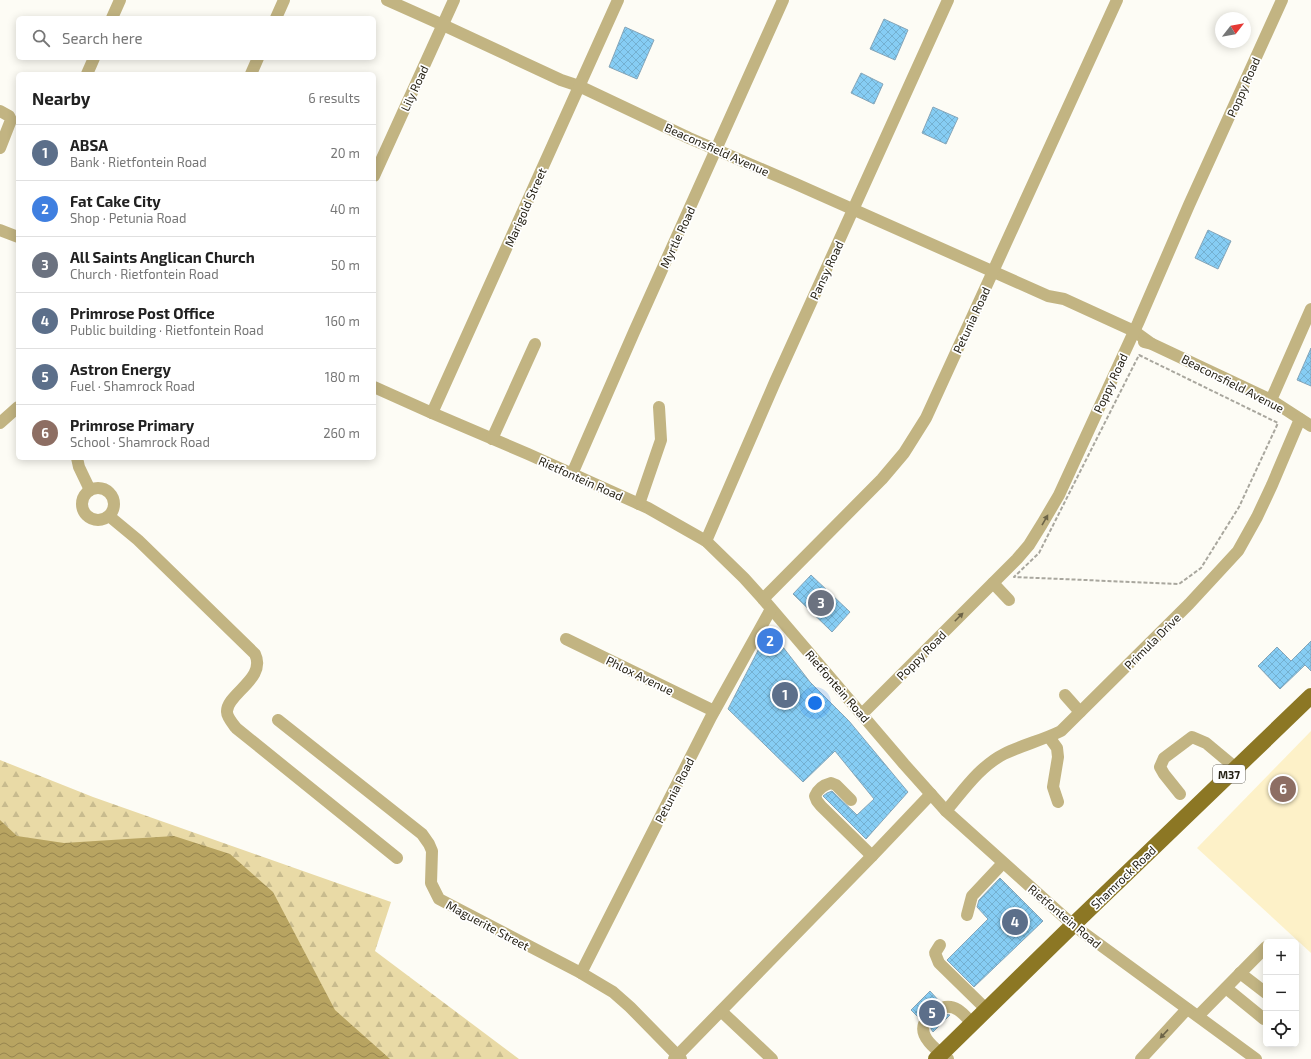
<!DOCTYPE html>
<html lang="en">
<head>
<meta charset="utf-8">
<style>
  :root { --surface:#fff; --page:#f6f6f6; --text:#222; --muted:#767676; --line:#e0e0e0; --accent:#d93025 }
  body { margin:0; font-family:"Exo 2",sans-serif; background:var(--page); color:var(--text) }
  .controls { position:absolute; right:12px; bottom:12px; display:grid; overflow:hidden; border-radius:6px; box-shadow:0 2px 10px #0003 }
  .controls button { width:36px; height:36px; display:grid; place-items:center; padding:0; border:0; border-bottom:1px solid var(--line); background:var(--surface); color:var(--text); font:20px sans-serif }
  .compass { position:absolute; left:1215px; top:12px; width:36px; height:36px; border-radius:50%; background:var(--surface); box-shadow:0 2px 10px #0003; rotate:59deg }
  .you { position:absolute; left:815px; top:703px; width:14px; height:14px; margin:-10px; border:3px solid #fff; border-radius:50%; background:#1a73e8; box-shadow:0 0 0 6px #1a73e833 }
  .badge { display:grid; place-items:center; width:26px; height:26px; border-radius:50%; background:var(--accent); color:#fff; font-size:13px; font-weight:700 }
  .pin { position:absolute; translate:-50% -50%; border:2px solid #fff; box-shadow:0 1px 4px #0006 }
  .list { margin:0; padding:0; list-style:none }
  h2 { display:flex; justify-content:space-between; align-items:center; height:52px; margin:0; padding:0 16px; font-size:17px }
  h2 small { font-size:13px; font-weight:400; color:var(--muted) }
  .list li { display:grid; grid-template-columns:26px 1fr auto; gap:12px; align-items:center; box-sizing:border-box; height:56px; padding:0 16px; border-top:1px solid var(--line) }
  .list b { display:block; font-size:15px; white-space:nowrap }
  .list p { margin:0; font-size:13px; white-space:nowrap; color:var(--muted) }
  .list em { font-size:13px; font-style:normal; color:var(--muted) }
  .icon { flex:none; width:22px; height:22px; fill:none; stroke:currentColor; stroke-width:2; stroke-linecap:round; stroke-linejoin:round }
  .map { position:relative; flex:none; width:1311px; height:1059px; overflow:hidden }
  .search { position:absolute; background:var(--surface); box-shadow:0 2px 10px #0003; left:16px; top:16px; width:360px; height:44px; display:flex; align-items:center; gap:10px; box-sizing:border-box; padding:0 14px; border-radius:6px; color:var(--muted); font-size:15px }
  .panel { position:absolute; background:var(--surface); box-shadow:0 2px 10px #0003; left:16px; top:72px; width:360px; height:388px; border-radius:6px }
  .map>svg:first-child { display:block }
  .built { fill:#fdf1c8 }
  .forest { fill:url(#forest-firs) }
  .water { fill:url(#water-waves) }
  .building { fill:url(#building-cross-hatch); stroke:#85a5b8 }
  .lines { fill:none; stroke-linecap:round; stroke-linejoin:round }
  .minor-tunnel { stroke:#d2d1c9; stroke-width:12; stroke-dasharray:12 6; stroke-linecap:butt }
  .path { stroke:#a9a79e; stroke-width:2; stroke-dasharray:4 2; stroke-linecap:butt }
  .minor { stroke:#c2b482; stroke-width:12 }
  .major { stroke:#8c7724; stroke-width:16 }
  .oneway { fill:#6d6447 }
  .labels { text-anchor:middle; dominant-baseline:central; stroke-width:3.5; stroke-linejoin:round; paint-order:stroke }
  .shield { fill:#fff; stroke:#68655d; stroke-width:1 }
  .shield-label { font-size:11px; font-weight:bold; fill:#272317 }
  .street-label { font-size:12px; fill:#272317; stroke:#fff }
</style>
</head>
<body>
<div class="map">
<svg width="1311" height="1059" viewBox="0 0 1311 1059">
  <defs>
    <pattern id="forest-firs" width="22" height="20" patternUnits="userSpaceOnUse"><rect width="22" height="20" fill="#e9daa6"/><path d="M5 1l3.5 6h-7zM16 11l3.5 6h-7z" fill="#c8bb8e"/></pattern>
    <pattern id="water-waves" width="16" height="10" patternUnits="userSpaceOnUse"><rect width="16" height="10" fill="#b8a461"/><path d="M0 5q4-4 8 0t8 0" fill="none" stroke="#96854f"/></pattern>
    <pattern id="building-cross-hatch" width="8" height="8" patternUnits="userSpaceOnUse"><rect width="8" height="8" fill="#86cdf4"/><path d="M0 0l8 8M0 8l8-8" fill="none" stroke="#74b0d0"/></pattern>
  </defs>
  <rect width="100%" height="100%" fill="#fdfcf5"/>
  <!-- built -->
  <polygon class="built" points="1311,731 1311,953 1197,848"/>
  <!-- forest -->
  <polygon class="forest" points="0,760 93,797 391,902 375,951 519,1059 0,1059"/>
  <!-- water -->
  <polygon class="water" points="0,820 17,836 64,843 174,836 230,854 273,892 335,1010 390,1059 0,1059"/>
  <!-- building -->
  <g class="building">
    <polygon points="884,19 908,30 895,60 870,49"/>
    <polygon points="625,27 654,40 637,79 609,67"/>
    <polygon points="861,73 883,84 874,104 851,93"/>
    <polygon points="933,107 958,118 946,144 922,133"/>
    <polygon points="1208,230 1231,241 1218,269 1195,258"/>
    <polygon points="1311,348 1311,386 1297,380"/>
    <polygon points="811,575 850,612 832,632 793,594"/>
    <polygon points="769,629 810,682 849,721 908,792 866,839 823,796 827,793 832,791 857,815 874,799 835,751 803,782 728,709"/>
    <polygon points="1311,641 1311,671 1305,665 1280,689 1258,666 1277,647 1291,661"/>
    <polygon points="1000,878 1043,921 974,987 947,960 988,919 977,907 979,900"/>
    <polygon points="930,991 940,1002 938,1007 939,1011 942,1014 950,1015 933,1032 931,1029 931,1022 929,1018 925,1017 919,1018 911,1010"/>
  </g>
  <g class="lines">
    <!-- minor-tunnel -->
    <polyline class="minor-tunnel" points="924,1024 933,1015 945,1007"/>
    <!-- path -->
    <polygon class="path" points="1139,355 1278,423 1239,507 1201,568 1179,584 1014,577 1039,553"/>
    <!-- minor -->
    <g class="minor">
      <polyline points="387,0 443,25 561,80 579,86 689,138 796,184 1048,296 1064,299 1134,331 1152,344"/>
      <polyline points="112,18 120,0"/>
      <polyline points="276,18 284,0"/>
      <polyline points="87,74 94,58"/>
      <polyline points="251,74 258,58"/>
      <polyline points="0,111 9,116 11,120 0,148"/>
      <polyline points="374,176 454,0"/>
      <polyline points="0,230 18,237"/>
      <polyline points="1144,342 1152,344 1271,400 1311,426"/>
      <polyline points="374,387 432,413 528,454 648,508 706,541 744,578 763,599 904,764 946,811 1073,925 1256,1059"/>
      <polyline points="1271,400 1311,309"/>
      <polyline points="432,413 618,0"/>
      <polyline points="0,423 18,407"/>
      <polyline points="492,439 535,344"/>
      <polyline points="77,458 79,467 90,490"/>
      <polyline points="572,474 634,332 783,0"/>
      <circle cx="98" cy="504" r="16"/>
      <polyline points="639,504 661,440 659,407"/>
      <path d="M109,516L138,540L255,654C267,679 226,694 227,712C227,717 233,724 236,728L397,858"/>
      <polyline points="706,541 775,382 948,0"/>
      <polyline points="993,583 1009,600"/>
      <polyline points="763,599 882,479 904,453 926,418 1117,0"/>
      <polyline points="566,639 714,711"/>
      <polyline points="1065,695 1080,712"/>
      <polyline points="862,714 1017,559 1029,545 1042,524 1059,495 1138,323 1189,205 1282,0"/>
      <polyline points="278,720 422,834 429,844 432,851 431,883 439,899 581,973 613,992 630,1007 681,1059"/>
      <polyline points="1049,737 1057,748 1058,757 1053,787 1058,802"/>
      <polyline points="1180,794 1164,774 1160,767 1164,758 1192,737 1206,743 1236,768"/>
      <path d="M851,800L836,785L831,783C823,785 818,789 815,796L817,801L821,806L872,856"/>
      <path d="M946,811C963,791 980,766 1004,754C1022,745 1043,740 1061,731L1189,604L1238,551L1257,517L1272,485L1300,419"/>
      <polyline points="967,915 972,896 1003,863"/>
      <polyline points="940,945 935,953 939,963 986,1009"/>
      <polyline points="581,973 711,717 771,609"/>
      <polyline points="1240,973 1266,993"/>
      <polyline points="1226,988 1264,1019"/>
      <path d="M945,1007C957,1005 964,1015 972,1023"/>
      <polyline points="721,1011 772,1059"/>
      <polyline points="1198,1016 1266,947"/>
      <path d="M924,1024C919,1038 938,1051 948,1059"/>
      <polyline points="674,1059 872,856 931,794"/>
      <polyline points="1141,1059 1187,1009"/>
    </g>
    <!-- major -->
    <polyline class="major" points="936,1059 1073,925 1311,696"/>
  </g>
  <!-- one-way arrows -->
  <defs><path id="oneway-solid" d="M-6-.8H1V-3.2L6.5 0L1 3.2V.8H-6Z"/></defs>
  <g class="oneway">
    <use href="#oneway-solid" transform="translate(1045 520) rotate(-60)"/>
    <use href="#oneway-solid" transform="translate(959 617) rotate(-45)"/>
    <use href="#oneway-solid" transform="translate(1164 1034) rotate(133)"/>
  </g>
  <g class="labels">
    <!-- shield labels -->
    <rect class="shield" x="1213" y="765" width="32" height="18" rx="3"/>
    <g class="shield-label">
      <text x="1229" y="774">M37</text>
    </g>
    <!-- street labels -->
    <g class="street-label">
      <text transform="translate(1243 87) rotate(-66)">Poppy Road</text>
      <text transform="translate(414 88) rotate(-65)">Lily Road</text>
      <text transform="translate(717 149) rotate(24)">Beaconsfield Avenue</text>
      <text transform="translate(525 207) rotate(-66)">Marigold Street</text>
      <text transform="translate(677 237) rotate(-65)">Myrtle Road</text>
      <text transform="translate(826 270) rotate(-65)">Pansy Road</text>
      <text transform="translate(971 320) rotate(-65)">Petunia Road</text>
      <text transform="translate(1110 383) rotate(-65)">Poppy Road</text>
      <text transform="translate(1233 383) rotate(27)">Beaconsfield Avenue</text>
      <text transform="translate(581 478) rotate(24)">Rietfontein Road</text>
      <text transform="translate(1152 641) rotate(-45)">Primula Drive</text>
      <text transform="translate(921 655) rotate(-45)">Poppy Road</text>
      <text transform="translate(640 675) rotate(26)">Phlox Avenue</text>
      <text transform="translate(838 686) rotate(49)">Rietfontein Road</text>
      <text transform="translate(674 790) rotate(-63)">Petunia Road</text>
      <text transform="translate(1123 877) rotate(-44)">Shamrock Road</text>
      <text transform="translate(1065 916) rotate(40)">Rietfontein Road</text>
      <text transform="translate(488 925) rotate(28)">Maguerite Street</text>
    </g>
  </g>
</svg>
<div class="controls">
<button>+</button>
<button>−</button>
<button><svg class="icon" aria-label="locate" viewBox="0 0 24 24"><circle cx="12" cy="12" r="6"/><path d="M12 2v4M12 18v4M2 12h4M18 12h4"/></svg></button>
</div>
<svg class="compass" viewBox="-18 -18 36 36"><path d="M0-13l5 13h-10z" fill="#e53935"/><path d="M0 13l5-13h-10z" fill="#767676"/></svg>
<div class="you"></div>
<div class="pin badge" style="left:785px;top:695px;background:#5c6f8a">1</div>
<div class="pin badge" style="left:770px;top:641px;background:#3f7fe0">2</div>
<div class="pin badge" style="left:821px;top:603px;background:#6b7280">3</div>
<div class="pin badge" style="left:1015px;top:922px;background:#5c6f8a">4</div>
<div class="pin badge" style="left:932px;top:1013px;background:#5c6f8a">5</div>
<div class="pin badge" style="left:1283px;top:789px;background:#8d6e63">6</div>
<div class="search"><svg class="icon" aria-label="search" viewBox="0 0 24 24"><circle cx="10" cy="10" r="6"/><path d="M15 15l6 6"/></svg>Search here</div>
<section class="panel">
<h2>Nearby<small>6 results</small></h2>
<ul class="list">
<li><span class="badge" style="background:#5c6f8a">1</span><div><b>ABSA</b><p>Bank · Rietfontein Road</p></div><em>20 m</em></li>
<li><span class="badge" style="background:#3f7fe0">2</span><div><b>Fat Cake City</b><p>Shop · Petunia Road</p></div><em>40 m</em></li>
<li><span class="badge" style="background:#6b7280">3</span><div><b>All Saints Anglican Church</b><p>Church · Rietfontein Road</p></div><em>50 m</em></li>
<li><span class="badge" style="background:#5c6f8a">4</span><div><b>Primrose Post Office</b><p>Public building · Rietfontein Road</p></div><em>160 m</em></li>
<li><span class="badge" style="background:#5c6f8a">5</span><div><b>Astron Energy</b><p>Fuel · Shamrock Road</p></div><em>180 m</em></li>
<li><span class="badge" style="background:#8d6e63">6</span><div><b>Primrose Primary</b><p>School · Shamrock Road</p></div><em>260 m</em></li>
</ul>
</section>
</div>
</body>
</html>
